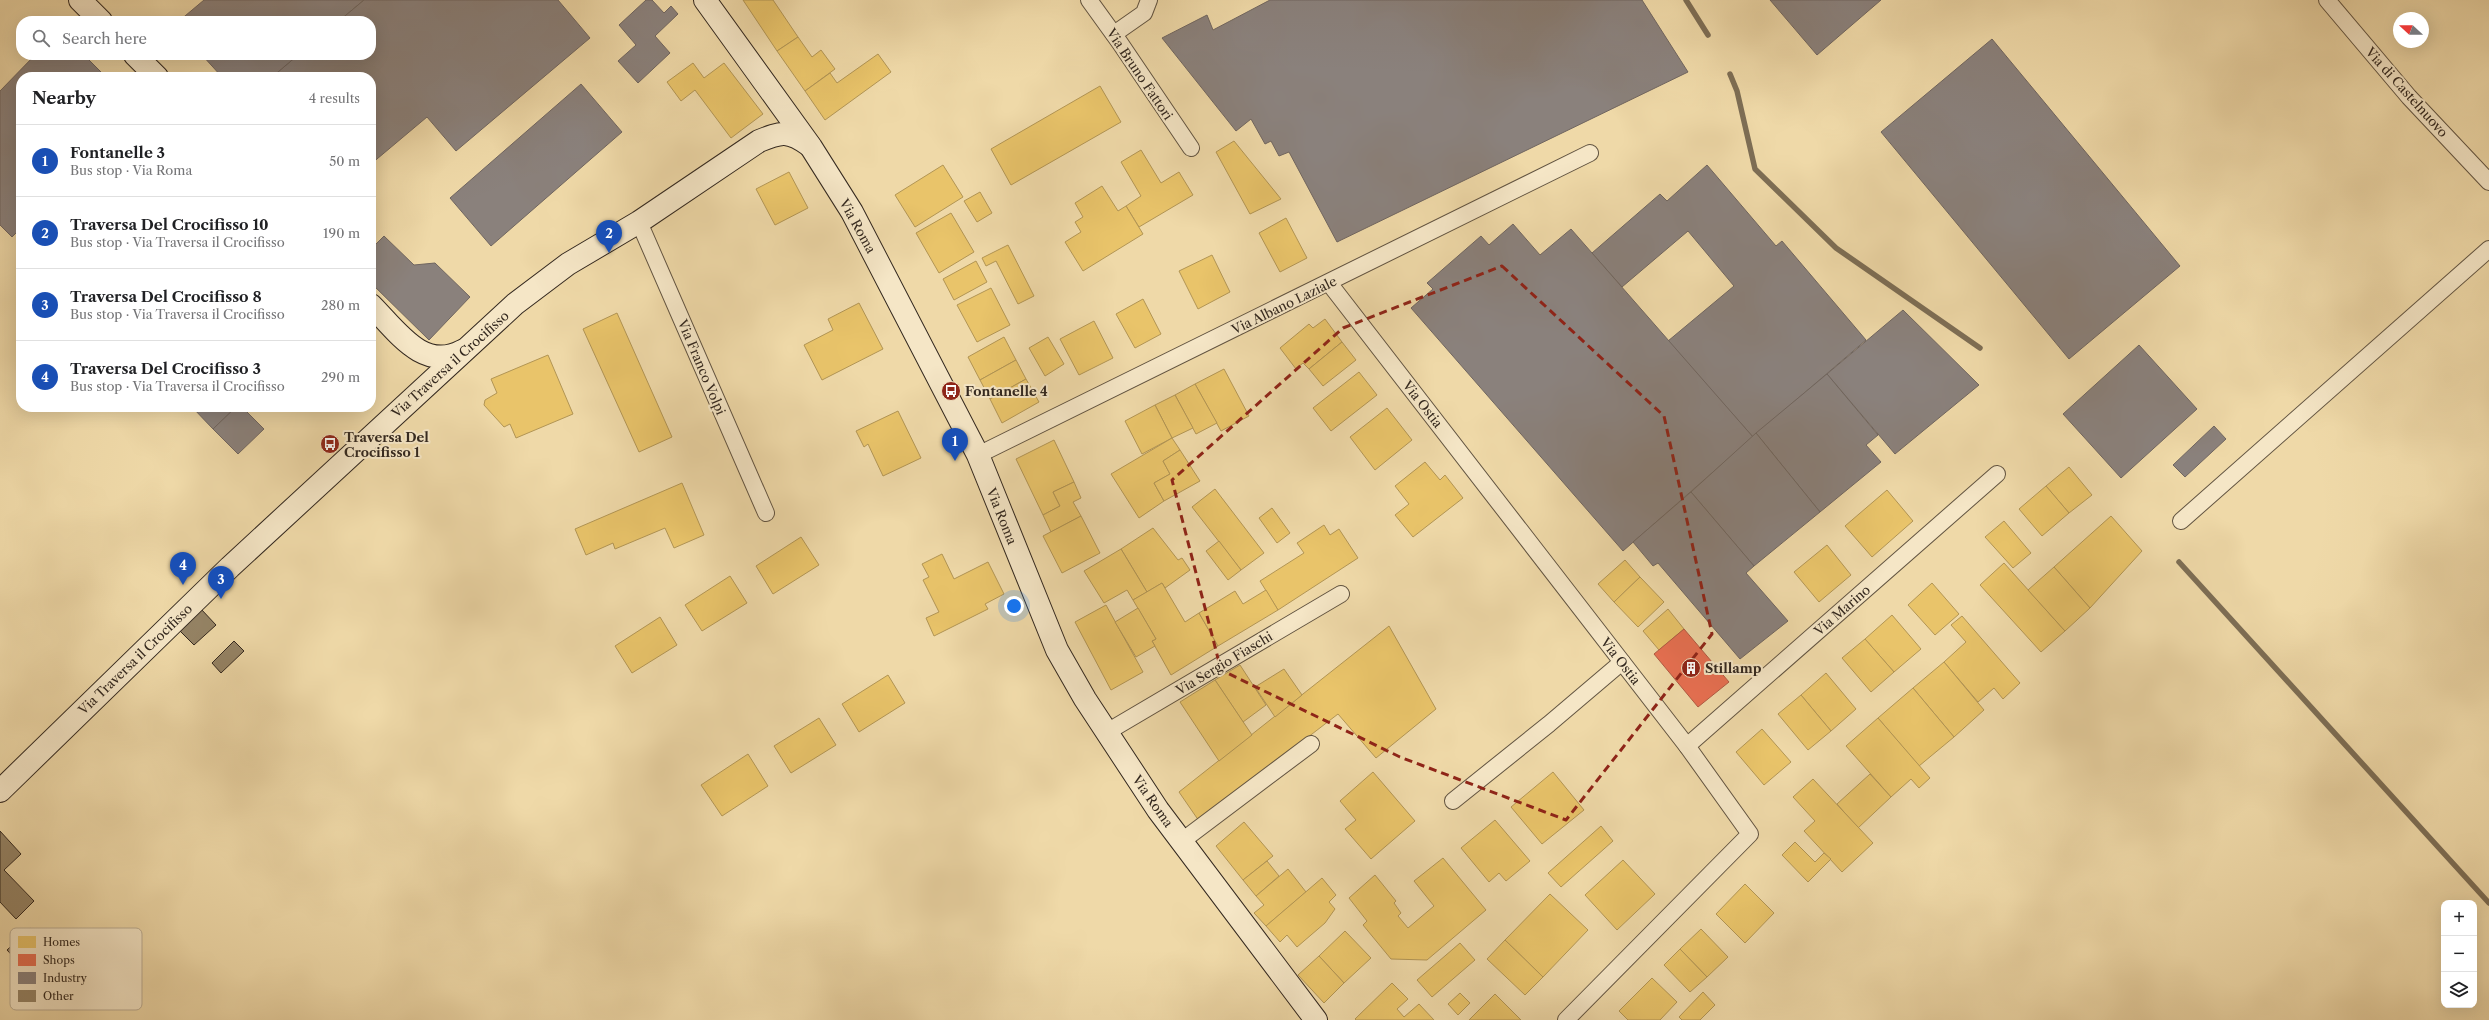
<!DOCTYPE html>
<html lang="en">
<head>
<meta charset="utf-8">
<style>
  :root { --surface:#fff; --page:#f2f2f2; --text:#202124; --muted:#757577; --line:#e0e0e0; --accent:#1a73e8 }
  body { margin:0; font-family:"Libre Caslon Text",serif; background:var(--page); color:var(--text) }
  .controls { position:absolute; right:12px; bottom:12px; display:grid; overflow:hidden; border-radius:8px; box-shadow:0 4px 16px #0002 }
  .controls button { width:36px; height:36px; display:grid; place-items:center; padding:0; border:0; border-bottom:1px solid var(--line); background:var(--surface); color:var(--text); font:20px sans-serif }
  .compass { position:absolute; left:2393px; top:12px; width:36px; height:36px; border-radius:50%; background:var(--surface); box-shadow:0 4px 16px #0002; rotate:291deg }
  .you { position:absolute; left:1014px; top:606px; width:14px; height:14px; margin:-10px; border:3px solid #fff; border-radius:50%; background:#1a73e8; box-shadow:0 0 0 6px #1a73e833 }
  .badge { display:grid; place-items:center; width:26px; height:26px; border-radius:50%; background:var(--accent); color:#fff; font-size:13px; font-weight:700 }
  .pin { position:absolute; translate:-50% -33px; filter:drop-shadow(0 1px 2px #0008) }
  .pin::after { content:''; position:absolute; top:21px; width:14px; height:12px; background:inherit; clip-path:polygon(0 0,100% 0,50% 100%) }
  .list { margin:0; padding:0; list-style:none }
  h2 { display:flex; justify-content:space-between; align-items:center; height:52px; margin:0; padding:0 16px; font-size:17px }
  h2 small { font-size:13px; font-weight:400; color:var(--muted) }
  .list li { display:grid; grid-template-columns:26px 1fr auto; gap:12px; align-items:center; box-sizing:border-box; height:72px; padding:0 16px; border-top:1px solid var(--line) }
  .list b { display:block; font-size:15px; white-space:nowrap }
  .list p { margin:0; font-size:13px; white-space:nowrap; color:var(--muted) }
  .list em { font-size:13px; font-style:normal; color:var(--muted) }
  .icon { flex:none; width:22px; height:22px; fill:none; stroke:currentColor; stroke-width:2; stroke-linecap:round; stroke-linejoin:round }
  .map { position:relative; flex:none; width:2489px; height:1020px; overflow:hidden }
  .search { position:absolute; background:var(--surface); box-shadow:0 4px 16px #0002; left:16px; top:16px; width:360px; height:44px; display:flex; align-items:center; gap:10px; box-sizing:border-box; padding:0 14px; border-radius:16px; color:var(--muted); font-size:15px }
  .panel { position:absolute; background:var(--surface); box-shadow:0 4px 16px #0002; left:16px; top:72px; width:360px; height:340px; border-radius:16px }
  .map>svg:first-child { display:block }
  .homes { fill:#e9c46a; stroke:#b29554 }
  .shops { fill:#e76f51; stroke:#b15a42 }
  .industry { fill:#8a817c; stroke:#706660 }
  .lines { fill:none; stroke-linecap:round; stroke-linejoin:round }
  .stream { stroke:#7d6e55; stroke-width:5.5 }
  .building { fill:#958466; stroke:#33281f }
  .street-casing { stroke:#625441; stroke-width:18 }
  .secondary-casing { stroke:#33281f; stroke-width:24 }
  .street { stroke:#f5e6c6; stroke-width:16 }
  .secondary { stroke:#f5e6c6; stroke-width:22 }
  .marked { fill:none; stroke:#8f2418; stroke-width:3; stroke-dasharray:8 5; stroke-linejoin:round }
  .labels { text-anchor:middle; dominant-baseline:central; stroke-width:4; stroke-linejoin:round; paint-order:stroke }
  .street-label { font-size:13px; fill:#33281f; stroke:#f5e6c6 }
  .poi-label { font-size:13px; font-weight:bold; fill:#33281f; stroke:#f5e6c6; text-anchor:start }
  .key { fill:#f5e6c6; stroke:#bbad94; stroke-width:1 }
  .key-label { font-size:11px; fill:#33281f }
</style>
</head>
<body>
<div class="map">
<svg width="2489" height="1020" viewBox="0 0 2489 1020">
  <rect width="100%" height="100%" fill="#efd9a8"/>
  <filter id="stains"><feTurbulence type="fractalNoise" baseFrequency=".005" numOctaves="4"/><feColorMatrix values="0 0 0 0 .2 0 0 0 0 .09 0 0 0 0 .02 0 0 0 .5 -.17"/></filter>
  <radialGradient id="worn" r=".72"><stop offset=".6" stop-color="#630" stop-opacity="0"/><stop offset="1" stop-color="#630" stop-opacity=".3"/></radialGradient>
  <!-- homes -->
  <g class="homes">
    <polygon points="743,0 773,0 798,37 777,51"/>
    <polygon points="798,37 812,57 821,50 835,69 805,91 777,51"/>
    <polygon points="878,54 891,72 825,120 805,91 830,73 837,83"/>
    <polygon points="693,63 704,78 724,63 763,114 731,138 695,90 681,101 667,82"/>
    <polygon points="1100,86 1121,122 1011,185 991,149"/>
    <polygon points="1234,141 1281,199 1250,214 1216,152"/>
    <polygon points="1141,150 1161,183 1179,172 1193,195 1139,227 1126,206 1141,196 1121,162"/>
    <polygon points="943,165 963,197 915,227 895,195"/>
    <polygon points="789,172 808,208 775,225 756,189"/>
    <polygon points="1102,186 1118,211 1126,206 1143,234 1083,271 1065,242 1081,232 1075,222 1083,217 1075,203"/>
    <polygon points="980,192 992,213 977,222 964,201"/>
    <polygon points="951,213 974,252 939,273 916,233"/>
    <polygon points="1286,218 1307,258 1280,272 1259,233"/>
    <polygon points="1008,245 1034,296 1018,304 996,261 986,266 982,258"/>
    <polygon points="1212,255 1230,292 1198,309 1179,271"/>
    <polygon points="976,261 987,282 954,300 943,279"/>
    <polygon points="991,288 1010,325 977,342 957,305"/>
    <polygon points="1143,299 1161,334 1135,348 1116,314"/>
    <polygon points="859,303 883,349 822,380 804,345 833,330 828,319"/>
    <polygon points="617,313 672,437 639,452 583,329"/>
    <polygon points="1325,319 1342,342 1309,369 1303,363 1296,369 1280,348 1309,324 1313,328"/>
    <polygon points="1094,321 1113,358 1079,375 1060,339"/>
    <polygon points="1004,337 1016,360 980,380 968,357"/>
    <polygon points="1048,337 1064,364 1045,376 1029,348"/>
    <polygon points="1342,342 1356,360 1323,386 1309,369"/>
    <polygon points="548,355 573,414 516,438 510,424 504,427 484,405 485,400 497,393 491,379"/>
    <polygon points="1016,360 1026,379 990,399 980,380"/>
    <polygon points="1224,369 1249,416 1221,431 1195,384"/>
    <polygon points="1359,372 1377,395 1331,431 1313,408"/>
    <polygon points="1026,379 1039,402 1002,423 990,399"/>
    <polygon points="1195,384 1217,423 1196,434 1175,395"/>
    <polygon points="1175,395 1193,428 1172,438 1155,405"/>
    <polygon points="1155,405 1172,438 1142,454 1125,421"/>
    <polygon points="1387,408 1412,440 1375,470 1350,437"/>
    <polygon points="898,411 921,458 883,476 868,444 864,447 856,431"/>
    <polygon points="1172,438 1180,450 1163,461 1170,474 1154,483 1164,501 1139,518 1111,474"/>
    <polygon points="1054,440 1074,482 1053,492 1060,506 1043,515 1016,459"/>
    <polygon points="1180,450 1200,481 1164,501 1154,483 1170,474 1163,461"/>
    <polygon points="1425,462 1440,480 1445,475 1463,498 1413,537 1395,515 1409,504 1395,486"/>
    <polygon points="2069,467 2092,495 2069,513 2046,486"/>
    <polygon points="1074,482 1081,498 1073,502 1081,516 1051,532 1043,515 1060,506 1053,492"/>
    <polygon points="682,483 704,535 674,548 665,528 615,549 613,543 586,555 575,529"/>
    <polygon points="2046,486 2069,513 2042,536 2019,509"/>
    <polygon points="1215,489 1264,553 1241,570 1192,507"/>
    <polygon points="1887,490 1913,521 1872,557 1845,526"/>
    <polygon points="1272,508 1290,533 1277,543 1259,518"/>
    <polygon points="1081,516 1100,553 1062,573 1043,536"/>
    <polygon points="2111,516 2142,551 2090,608 2054,567"/>
    <polygon points="2004,521 2031,553 2013,568 1985,537"/>
    <polygon points="1324,525 1330,535 1339,529 1358,558 1278,610 1260,581 1304,553 1297,543"/>
    <polygon points="1153,528 1178,560 1182,558 1190,570 1165,588 1162,583 1147,592 1121,549"/>
    <polygon points="801,537 819,565 773,594 756,566"/>
    <polygon points="1219,541 1241,570 1228,580 1206,551"/>
    <polygon points="1827,545 1851,575 1819,602 1794,572"/>
    <polygon points="1121,549 1147,592 1133,600 1127,590 1104,603 1084,571"/>
    <polygon points="942,554 954,579 988,562 1004,594 985,604 988,609 934,636 926,618 939,612 923,580 929,577 922,564"/>
    <polygon points="1625,560 1640,577 1614,602 1598,584"/>
    <polygon points="2004,563 2065,631 2041,652 1980,585"/>
    <polygon points="2054,567 2090,608 2065,631 2028,590"/>
    <polygon points="730,576 747,603 702,631 685,605"/>
    <polygon points="1640,577 1664,602 1638,627 1614,602"/>
    <polygon points="1162,583 1185,622 1199,613 1218,646 1171,675 1152,641 1156,639 1133,600"/>
    <polygon points="1932,583 1959,614 1935,635 1908,605"/>
    <polygon points="1266,590 1278,610 1218,646 1199,613 1235,591 1243,604"/>
    <polygon points="1106,605 1143,672 1111,690 1075,622"/>
    <polygon points="1138,608 1156,639 1152,641 1155,646 1136,657 1115,622"/>
    <polygon points="1668,609 1684,629 1659,650 1643,631"/>
    <polygon points="1892,615 1921,649 1894,672 1865,639"/>
    <polygon points="1962,616 2020,683 2003,699 1994,688 1978,702 1944,662 1966,642 1951,625"/>
    <polygon points="660,617 677,645 632,673 615,646"/>
    <polygon points="1389,626 1436,709 1376,758 1338,714 1199,821 1179,792"/>
    <polygon points="1865,639 1894,672 1871,692 1842,658"/>
    <polygon points="1944,662 1984,710 1954,737 1913,688"/>
    <polygon points="1240,665 1266,705 1243,722 1215,680"/>
    <polygon points="1284,669 1302,695 1275,717 1255,687"/>
    <polygon points="1826,673 1856,709 1831,731 1801,695"/>
    <polygon points="888,675 905,703 859,732 842,704"/>
    <polygon points="1215,680 1252,735 1219,761 1180,702"/>
    <polygon points="1913,688 1954,737 1919,766 1878,718"/>
    <polygon points="1801,695 1831,731 1808,750 1778,714"/>
    <polygon points="819,718 836,745 791,773 774,746"/>
    <polygon points="1878,718 1930,778 1919,788 1911,779 1891,797 1846,746"/>
    <polygon points="1762,729 1791,762 1764,785 1736,752"/>
    <polygon points="748,754 768,786 722,816 701,785"/>
    <polygon points="1373,772 1415,821 1371,859 1345,829 1356,820 1340,801"/>
    <polygon points="1553,772 1584,810 1542,844 1511,807"/>
    <polygon points="1870,774 1891,797 1858,828 1837,804"/>
    <polygon points="1813,779 1873,843 1842,872 1804,831 1815,821 1793,797"/>
    <polygon points="1495,820 1530,861 1506,881 1499,873 1489,882 1461,848"/>
    <polygon points="1244,822 1273,856 1243,880 1216,846"/>
    <polygon points="1601,826 1613,841 1561,887 1548,873"/>
    <polygon points="1795,842 1815,862 1824,853 1831,859 1808,882 1782,855"/>
    <polygon points="1443,858 1486,910 1427,960 1391,959 1363,925 1367,921 1349,898 1375,875 1396,901 1394,903 1401,913 1398,916 1408,928 1434,906 1414,881"/>
    <polygon points="1623,860 1655,894 1617,930 1585,895"/>
    <polygon points="1267,861 1279,876 1256,896 1243,880"/>
    <polygon points="1288,869 1306,892 1266,926 1254,913 1264,905 1256,896"/>
    <polygon points="1322,878 1336,895 1329,902 1335,909 1325,923 1297,947 1287,935 1280,942 1266,926"/>
    <polygon points="1745,884 1774,913 1745,943 1716,914"/>
    <polygon points="1550,894 1588,930 1543,977 1505,940"/>
    <polygon points="1701,929 1728,957 1707,977 1680,949"/>
    <polygon points="1345,931 1371,958 1344,983 1319,956"/>
    <polygon points="1505,940 1543,977 1525,995 1487,959"/>
    <polygon points="1460,943 1475,960 1432,997 1417,980"/>
    <polygon points="1680,949 1707,977 1690,992 1664,965"/>
    <polygon points="1319,956 1344,983 1324,1003 1298,975"/>
    <polygon points="1652,978 1677,1002 1660,1020 1628,1020 1619,1011"/>
    <polygon points="1392,983 1408,999 1397,1009 1404,1017 1419,1004 1434,1020 1356,1020 1355,1019"/>
    <polygon points="1703,992 1715,1005 1700,1020 1682,1020 1679,1017"/>
    <polygon points="1460,993 1470,1003 1458,1015 1448,1004"/>
    <polygon points="1495,994 1521,1020 1469,1020"/>
  </g>
  <!-- shops -->
  <polygon class="shops" points="1684,629 1729,682 1698,707 1654,654"/>
  <!-- industry -->
  <g class="industry">
    <polygon points="204,0 364,0 339,21 179,21"/>
    <polygon points="364,0 558,0 590,38 456,151 427,117 371,164 371,77 272,77 298,55 371,55 371,21 339,21"/>
    <polygon points="646,0 652,0 664,13 671,6 678,14 655,36 670,53 638,83 618,61 636,45 619,25"/>
    <polygon points="1270,0 1642,0 1688,72 1337,242 1289,152 1279,156 1271,141 1265,144 1251,119 1236,131 1162,38 1207,15 1213,30"/>
    <polygon points="1770,0 1881,0 1817,55"/>
    <polygon points="1992,39 2180,266 2069,359 1881,132"/>
    <polygon points="35,55 84,55 106,77 21,77 21,228 12,237 0,225 0,91"/>
    <polygon points="202,55 298,55 272,77 222,77"/>
    <polygon points="581,84 622,132 491,246 450,198"/>
    <polygon points="1707,165 1776,246 1782,241 1866,340 1753,437 1668,341 1734,286 1688,231 1622,287 1592,253 1660,194 1667,201"/>
    <polygon points="1513,224 1540,255 1571,229 1753,437 1623,551 1411,308 1433,289 1427,283 1481,236 1489,245"/>
    <polygon points="384,236 414,265 435,263 470,297 429,340 371,283 371,249"/>
    <polygon points="1903,310 1979,385 1895,454 1827,374"/>
    <polygon points="2139,345 2197,409 2121,478 2063,414"/>
    <polygon points="1827,374 1878,435 1866,445 1881,462 1820,512 1756,433"/>
    <polygon points="192,407 236,407 213,429"/>
    <polygon points="236,407 242,407 264,429 238,454 213,429"/>
    <polygon points="2214,426 2226,439 2185,477 2173,465"/>
    <polygon points="1756,433 1820,512 1754,566 1691,492"/>
    <polygon points="1691,492 1754,566 1746,573 1788,621 1740,659 1658,563 1653,566 1633,542"/>
  </g>
  <g class="lines">
    <!-- stream -->
    <g class="stream">
      <polyline points="1686,0 1708,35"/>
      <polyline points="1730,74 1737,91 1755,169 1836,248 1980,348"/>
      <polyline points="2179,562 2489,903"/>
    </g>
  </g>
  <!-- building -->
  <g class="building">
    <polygon points="201,609 216,625 194,645 179,630"/>
    <polygon points="234,641 244,651 221,673 212,663"/>
    <polygon points="0,831 21,854 4,870 34,901 16,919 0,902"/>
    <polygon points="31,928 47,945 23,967 7,950"/>
  </g>
  <g class="lines">
    <defs>
      <g id="street">
        <polyline points="1089,0 1120,43 1191,148"/>
        <polyline points="2327,0 2409,97 2489,182"/>
        <polyline points="1114,34 1144,13 1149,0"/>
        <polyline points="639,222 766,513"/>
        <polyline points="1329,283 1687,746 1750,834 1566,1020"/>
        <polyline points="978,455 1590,153"/>
        <polyline points="2181,521 2489,249"/>
        <polyline points="1107,732 1341,594"/>
        <polyline points="1687,746 1997,474"/>
        <polyline points="1453,801 1549,724 1622,662"/>
        <polyline points="1182,841 1311,744"/>
      </g>
      <g id="secondary">
        <polyline points="80,0 101,21"/>
        <polyline points="705,0 811,147 852,212 978,455 1057,650 1085,699 1158,810 1316,1020"/>
        <polyline points="135,55 157,77"/>
        <path d="M371,305C397,331 423,372 462,351"/>
        <path d="M0,791L230,567L515,304L568,264L639,222L759,141C781,132 788,130 809,145"/>
      </g>
    </defs>
    <!-- street casing -->
    <use href="#street" class="street-casing"/>
    <!-- secondary casing -->
    <use href="#secondary" class="secondary-casing"/>
    <!-- street -->
    <use href="#street" class="street"/>
    <!-- secondary -->
    <use href="#secondary" class="secondary"/>
  </g>
  <!-- marked area -->
  <path class="marked" d="M1502,266L1664,416L1712,634L1566,820L1400,757L1221,670L1172,480L1343,328Z"/>
  <!-- icons -->
  <defs>
    <symbol id="bus-disc" viewBox="-11 -11 22 22"><circle r="9.5" fill="#8f2418" stroke="#f5e6c6"/><path d="M-5-6H5V4H4V6H2V4H-2V6H-4V4H-5ZM-3.5-4V0h7V-4ZM-3.5 1.2v1.5H-2V1.2ZM2 1.2v1.5H3.5V1.2Z" fill="#fff"/></symbol>
    <symbol id="building-disc" viewBox="-11 -11 22 22"><circle r="9.5" fill="#8f2418" stroke="#f5e6c6"/><path d="M-4-6H4V6H1V3H-1V6H-4ZM-2.5-4.3h1.7v1.8h-1.7ZM.8-4.3h1.7v1.8H.8ZM-2.5-1h1.7V.8h-1.7ZM.8-1h1.7V.8H.8Z" fill="#fff"/></symbol>
  </defs>
  <g fill-rule="evenodd">
    <use href="#bus-disc" x="940" y="380" width="22" height="22"/>
    <use href="#bus-disc" x="319" y="433" width="22" height="22"/>
    <use href="#building-disc" x="1680" y="657" width="22" height="22"/>
  </g>
  <g class="labels">
    <!-- street labels -->
    <g class="street-label">
      <text transform="translate(1140 74) rotate(56)">Via Bruno Fattori</text>
      <text transform="translate(2407 92) rotate(48)">Via di Castelnuovo</text>
      <text transform="translate(858 226) rotate(61)">Via Roma</text>
      <text transform="translate(1284 305) rotate(-26)">Via Albano Laziale</text>
      <text transform="translate(450 364) rotate(-42)">Via Traversa il Crocifisso</text>
      <text transform="translate(702 367) rotate(67)">Via Franco Volpi</text>
      <text transform="translate(1423 404) rotate(52)">Via Ostia</text>
      <text transform="translate(1002 516) rotate(68)">Via Roma</text>
      <text transform="translate(1842 610) rotate(-41)">Via Marino</text>
      <text transform="translate(135 659) rotate(-44)">Via Traversa il Crocifisso</text>
      <text transform="translate(1621 661) rotate(52)">Via Ostia</text>
      <text transform="translate(1224 663) rotate(-31)">Via Sergio Fiaschi</text>
      <text transform="translate(1153 801) rotate(55)">Via Roma</text>
    </g>
    <!-- poi labels -->
    <g class="poi-label">
      <text x="965" y="391">Fontanelle 4</text>
      <text x="344" y="437">Traversa Del<tspan x="344" dy="15">Crocifisso 1</tspan></text>
      <text x="1705" y="668">Stillamp</text>
    </g>
  </g>
  <!-- legend -->
  <rect x="10" y="928" width="132" height="82" rx="6" class="key"/>
  <rect x="18" y="936" width="18" height="12" fill="#e9c46a"/>
  <rect x="18" y="954" width="18" height="12" fill="#e76f51"/>
  <rect x="18" y="972" width="18" height="12" fill="#8a817c"/>
  <rect x="18" y="990" width="18" height="12" fill="#958466"/>
  <g class="key-label">
    <text x="43" y="946">Homes</text>
    <text x="43" y="964">Shops</text>
    <text x="43" y="982">Industry</text>
    <text x="43" y="1000">Other</text>
  </g>
  <rect width="100%" height="100%" filter="url(#stains)"/>
  <rect width="100%" height="100%" fill="url(#worn)"/>
</svg>
<div class="controls">
<button>+</button>
<button>−</button>
<button><svg class="icon" aria-label="layers" viewBox="0 0 24 24"><path d="M12 4l9 5-9 5-9-5zM3 14l9 5 9-5"/></svg></button>
</div>
<svg class="compass" viewBox="-18 -18 36 36"><path d="M0-13l5 13h-10z" fill="#e53935"/><path d="M0 13l5-13h-10z" fill="#757577"/></svg>
<div class="you"></div>
<div class="pin badge" style="left:955px;top:461px;background:#1a4fb4">1</div>
<div class="pin badge" style="left:609px;top:253px;background:#1a4fb4">2</div>
<div class="pin badge" style="left:221px;top:599px;background:#1a4fb4">3</div>
<div class="pin badge" style="left:183px;top:585px;background:#1a4fb4">4</div>
<div class="search"><svg class="icon" aria-label="search" viewBox="0 0 24 24"><circle cx="10" cy="10" r="6"/><path d="M15 15l6 6"/></svg>Search here</div>
<section class="panel">
<h2>Nearby<small>4 results</small></h2>
<ul class="list">
<li><span class="badge" style="background:#1a4fb4">1</span><div><b>Fontanelle 3</b><p>Bus stop · Via Roma</p></div><em>50 m</em></li>
<li><span class="badge" style="background:#1a4fb4">2</span><div><b>Traversa Del Crocifisso 10</b><p>Bus stop · Via Traversa il Crocifisso</p></div><em>190 m</em></li>
<li><span class="badge" style="background:#1a4fb4">3</span><div><b>Traversa Del Crocifisso 8</b><p>Bus stop · Via Traversa il Crocifisso</p></div><em>280 m</em></li>
<li><span class="badge" style="background:#1a4fb4">4</span><div><b>Traversa Del Crocifisso 3</b><p>Bus stop · Via Traversa il Crocifisso</p></div><em>290 m</em></li>
</ul>
</section>
</div>
</body>
</html>
